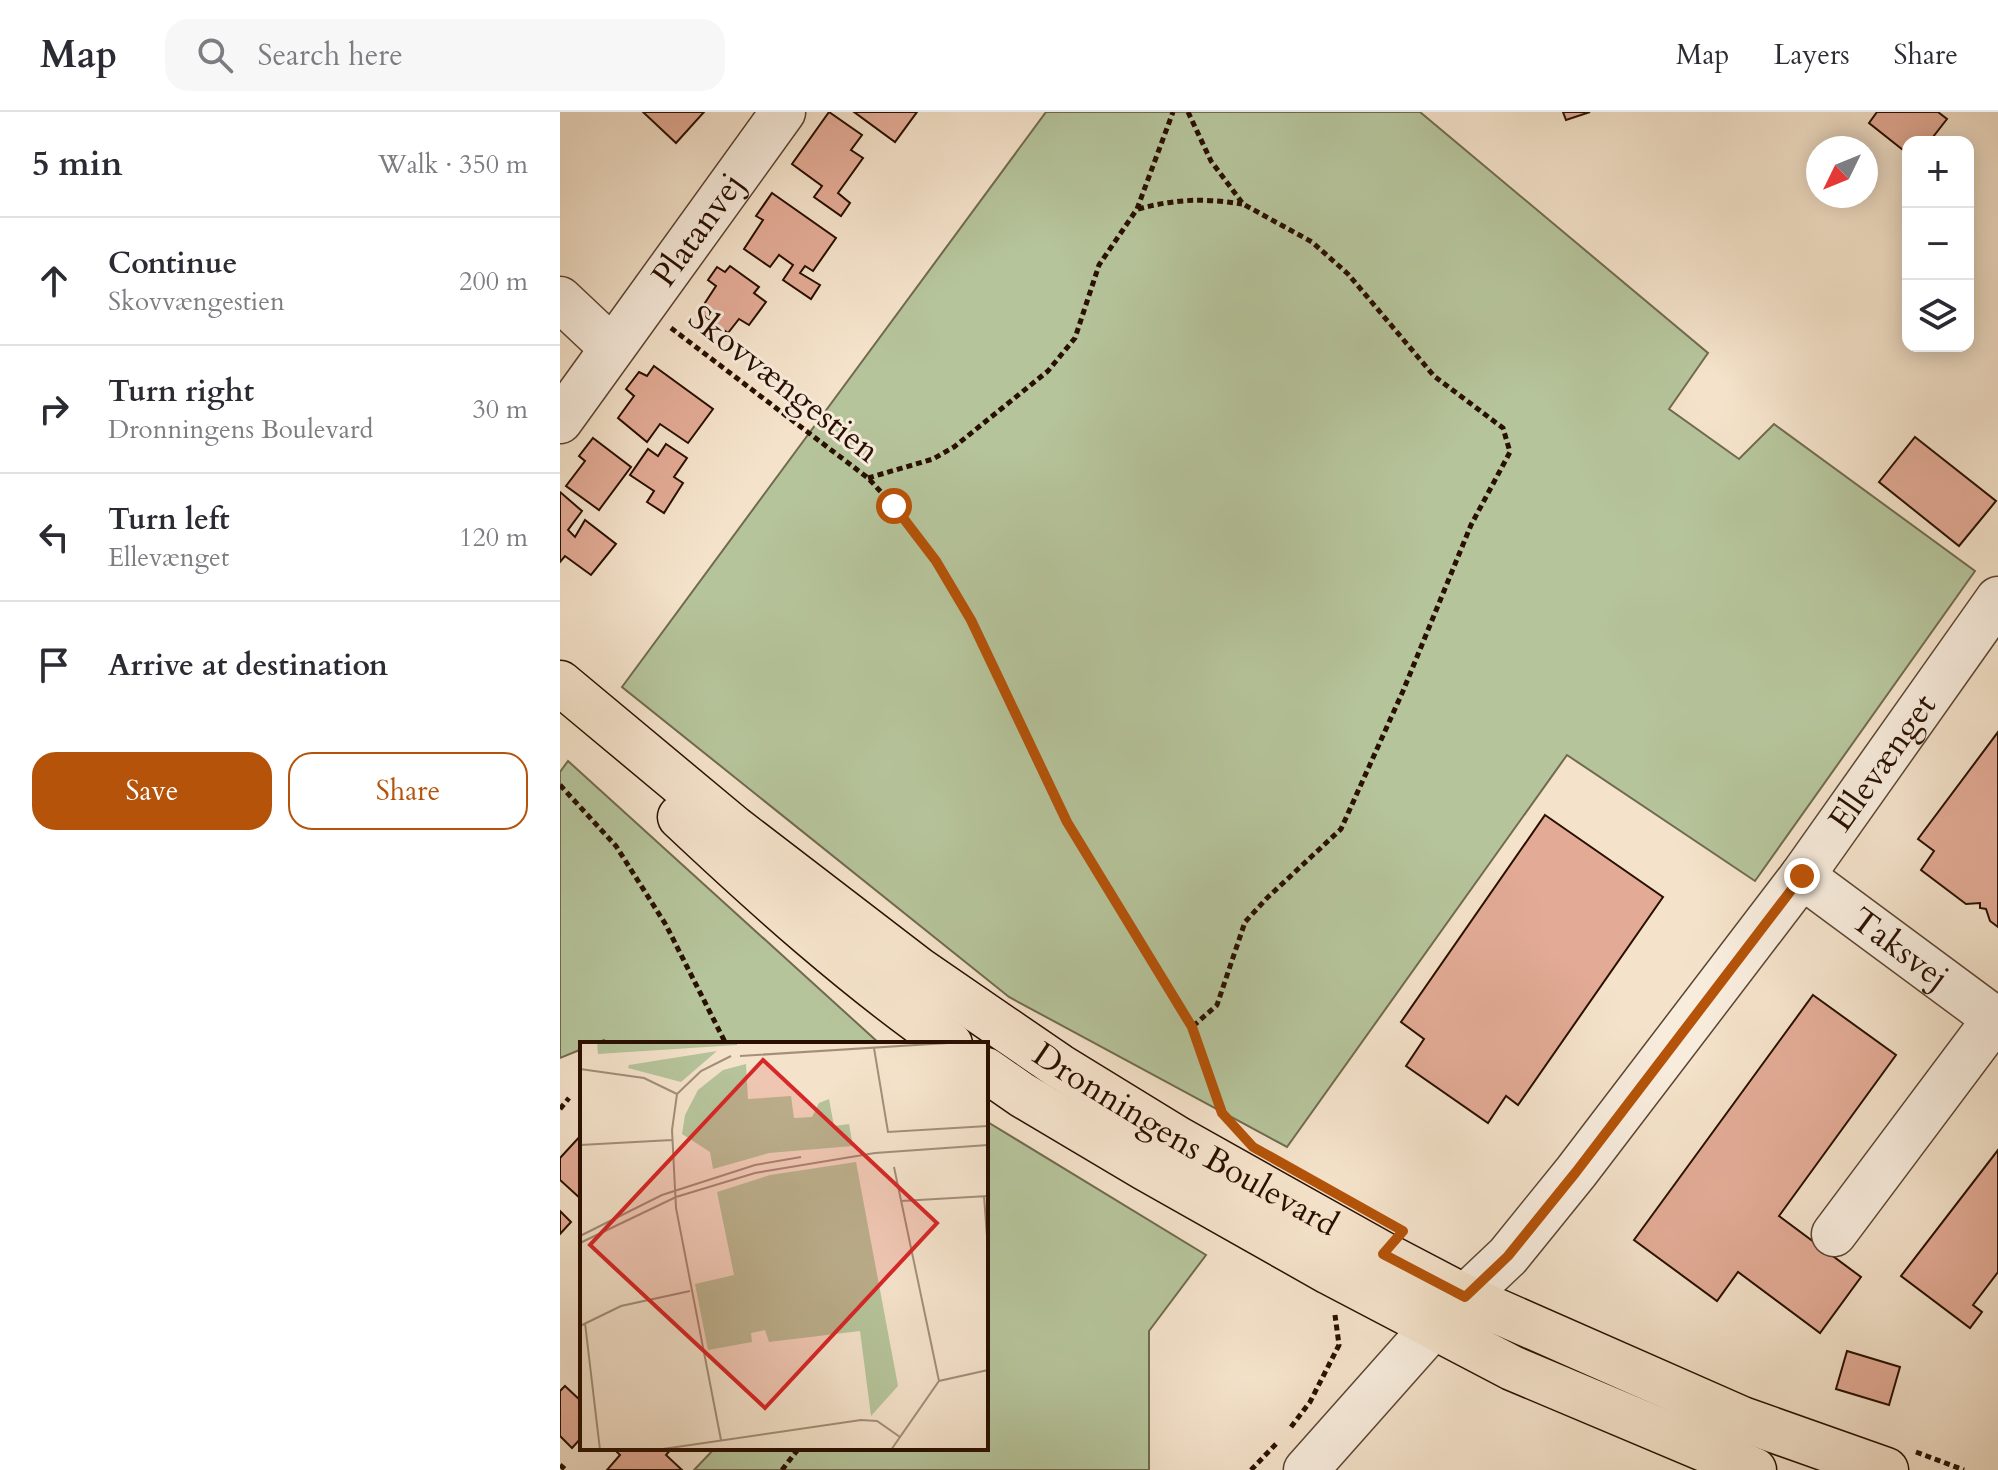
<!DOCTYPE html>
<html lang="en">
<head>
<meta charset="utf-8">
<style>
  :root { --surface:#fff; --page:#f7f7f7; --text:#2b2b33; --muted:#7c7c81; --line:#e1e1e2; --accent:#b45309 }
  body { margin:0; font-family:Cardo,serif; background:var(--page); color:var(--text) }
  .controls { position:absolute; right:24px; top:24px; display:grid; overflow:hidden; border-radius:16px; box-shadow:0 4px 20px #0003 }
  .controls button { width:72px; height:72px; display:grid; place-items:center; padding:0; border:0; border-bottom:2px solid var(--line); background:var(--surface); color:var(--text); font:40px sans-serif }
  .compass { position:absolute; left:1246px; top:24px; width:72px; height:72px; border-radius:50%; background:var(--surface); box-shadow:0 4px 20px #0003; rotate:227deg }
  .stop { position:absolute; width:24px; height:24px; margin:-18px; border:6px solid #b45309; border-radius:50%; background:#fff }
  .stop.end { background:#b45309; border-color:#fff; box-shadow:0 2px 8px #0008 }
  .list { margin:0; padding:0; list-style:none }
  h2 { display:flex; justify-content:space-between; align-items:center; height:104px; margin:0; padding:0 32px; font-size:34px }
  h2 small { font-size:26px; font-weight:400; color:var(--muted) }
  .list li { display:grid; grid-template-columns:52px 1fr auto; gap:24px; align-items:center; box-sizing:border-box; height:128px; padding:0 32px; border-top:2px solid var(--line) }
  .list b { display:block; font-size:30px; white-space:nowrap }
  .list p { margin:0; font-size:26px; white-space:nowrap; color:var(--muted) }
  .list em { font-size:26px; font-style:normal; color:var(--muted) }
  .actions { display:flex; gap:16px; padding:24px 32px }
  .actions a { flex:1; padding:18px 0; border:2px solid var(--accent); border-radius:24px; text-align:center; font-size:28px; color:var(--accent) }
  .actions .main { background:var(--accent); color:#fff }
  .icon { flex:none; width:44px; height:44px; fill:none; stroke:currentColor; stroke-width:2; stroke-linecap:round; stroke-linejoin:round }
  .map { position:relative; flex:none; width:1438px; height:1358px; overflow:hidden }
  header { display:flex; align-items:center; gap:48px; box-sizing:border-box; height:112px; padding:0 40px; background:var(--surface); border-bottom:2px solid var(--line) }
  header strong { font-size:38px }
  nav { display:flex; gap:44px; margin-inline-start:auto; font-size:28px }
  .search { width:560px; height:72px; background:var(--page); display:flex; align-items:center; gap:20px; box-sizing:border-box; padding:0 28px; border-radius:24px; color:var(--muted); font-size:30px }
  main { display:flex }
  aside { flex:1; background:var(--surface) }
  .map>svg:first-child { display:block }
  .green { fill:#b6c49b; stroke:#706a4e; stroke-width:2 }
  .building { fill:#e3ab96; stroke:#290f00; stroke-width:2 }
  .lines { fill:none; stroke-linecap:round; stroke-linejoin:round }
  .minor-casing { stroke:#5c4432; stroke-width:47 }
  .major-casing { stroke:#290f00; stroke-width:47 }
  .path { stroke:#290f00; stroke-width:5; stroke-dasharray:6 4; stroke-linecap:butt }
  .minor { stroke:#f8ecdd; stroke-width:44 }
  .major { stroke:#f4e2ca; stroke-width:44 }
  .route { stroke:#b45309; stroke-width:10 }
  .labels { text-anchor:middle; dominant-baseline:central; stroke-width:6; stroke-linejoin:round; paint-order:stroke }
  .street-label { font-size:34px; fill:#290f00; stroke:#f8ecdd }
  .inset-road { fill:none; stroke:#a38e79; stroke-width:2 }
  .view { fill:#d62828; fill-opacity:0.15; stroke:#d62828; stroke-width:4 }
  .inset-edge { fill:none; stroke:#290f00; stroke-width:4 }
</style>
</head>
<body>
<header>
<strong>Map</strong>
<div class="search"><svg class="icon" aria-label="search" viewBox="0 0 24 24"><circle cx="10" cy="10" r="6"/><path d="M15 15l6 6"/></svg>Search here</div>
<nav><a>Map</a><a>Layers</a><a>Share</a></nav>
</header>
<main>
<aside>
<h2>5 min<small>Walk · 350 m</small></h2>
<ul class="list">
<li><svg class="icon" aria-label="ahead" viewBox="0 0 24 24"><path d="M12 20V5M6 11l6-6 6 6"/></svg><div><b>Continue</b><p>Skovvængestien</p></div><em>200 m</em></li>
<li><svg class="icon" aria-label="right" viewBox="0 0 24 24"><path d="M7 20v-9h11M14 6l5 5-5 5"/></svg><div><b>Turn right</b><p>Dronningens Boulevard</p></div><em>30 m</em></li>
<li><svg class="icon" aria-label="left" viewBox="0 0 24 24"><path d="M17 20v-9H6M10 6l-5 5 5 5"/></svg><div><b>Turn left</b><p>Ellevænget</p></div><em>120 m</em></li>
<li><svg class="icon" aria-label="arrive" viewBox="0 0 24 24"><path d="M6 21V4h12l-3 4 3 4H6"/></svg><div><b>Arrive at destination</b></div></li>
</ul>
<div class="actions"><a class="main">Save</a><a>Share</a></div>
</aside>
<div class="map">
<svg width="1438" height="1358" viewBox="0 0 1438 1358">
  <rect width="100%" height="100%" fill="#f4e2ca"/>
  <filter id="stains"><feTurbulence type="fractalNoise" baseFrequency=".0025" numOctaves="4"/><feColorMatrix values="0 0 0 0 .2 0 0 0 0 .09 0 0 0 0 .02 0 0 0 .5 -.17"/></filter>
  <radialGradient id="worn" r=".72"><stop offset=".6" stop-color="#630" stop-opacity="0"/><stop offset="1" stop-color="#630" stop-opacity=".3"/></radialGradient>
  <!-- green -->
  <g class="green">
    <polygon points="486,0 860,0 1148,241 1109,297 1179,347 1214,312 1415,459 1195,769 1007,643 727,1035 449,885 62,575"/>
    <polygon points="8,649 320,932 48,932 44,928 35,932 22,932 22,937 0,946 0,660"/>
    <polygon points="426,1009 646,1143 589,1219 589,1358 134,1358 155,1336 426,1336"/>
  </g>
  <!-- building -->
  <g class="building">
    <polygon points="83,0 144,0 116,31"/>
    <polygon points="269,0 302,23 291,38 303,46 278,81 290,91 281,104 254,85 262,74 232,52"/>
    <polygon points="294,0 357,0 335,30"/>
    <polygon points="1003,0 1030,0 1006,8"/>
    <polygon points="1317,0 1378,0 1387,7 1369,30 1348,30 1348,42 1309,11"/>
    <polygon points="212,81 276,126 253,159 245,154 240,161 260,173 251,187 223,168 233,153 219,143 210,155 184,137 203,108 196,104"/>
    <polygon points="170,154 199,175 194,181 206,190 189,213 179,207 168,221 139,200 156,174 148,168 157,155 165,160"/>
    <polygon points="94,254 153,297 128,331 100,312 87,330 58,306 74,284 66,277 79,260 87,264"/>
    <polygon points="1355,325 1436,389 1399,434 1319,370"/>
    <polygon points="33,326 71,355 39,398 6,374 25,349 19,344"/>
    <polygon points="106,332 127,346 114,365 123,371 104,401 87,390 94,379 70,363 88,337 98,344"/>
    <polygon points="0,380 22,399 8,418 15,425 25,408 56,432 31,463 5,444 0,450"/>
    <polygon points="1438,620 1438,815 1430,809 1426,797 1420,796 1420,791 1406,792 1361,758 1374,739 1358,727"/>
    <polygon points="985,703 1103,785 958,993 946,984 928,1011 846,954 864,927 841,910"/>
    <polygon points="1253,883 1336,943 1219,1104 1301,1165 1260,1221 1178,1160 1157,1189 1074,1128"/>
    <polygon points="22,1022 22,1088 0,1068 0,1046"/>
    <polygon points="1438,1038 1438,1160 1413,1193 1422,1200 1410,1216 1341,1164"/>
    <polygon points="0,1099 11,1110 0,1122"/>
    <polygon points="1287,1239 1340,1255 1329,1293 1276,1277"/>
    <polygon points="5,1274 22,1290 22,1325 12,1336 0,1324 0,1279"/>
    <polygon points="59,1336 112,1336 106,1343 122,1358 47,1358 60,1343 56,1339"/>
  </g>
  <g class="lines">
    <defs>
      <g id="minor">
        <polyline points="0,187 52,236"/>
        <path id="s1" d="M0,309L223,0"/>
        <path id="s2" d="M1242,764L1438,909"/>
        <polyline points="1274,1122 1435,907"/>
        <path id="s3" d="M746,1358L873,1215L948,1144L1016,1060L1242,764L1438,487"/>
      </g>
      <g id="major">
        <path id="s4" d="M0,571L174,716L359,858L499,954L618,1027L823,1142L905,1185L1182,1307L1326,1358"/>
        <path d="M120,705C205,785 294,865 390,932"/>
        <polyline points="426,958 462,983 585,1056 769,1160 952,1256 1194,1358"/>
      </g>
    </defs>
    <!-- minor casing -->
    <use href="#minor" class="minor-casing"/>
    <!-- major casing -->
    <use href="#major" class="major-casing"/>
    <!-- path -->
    <g class="path">
      <polyline points="628,0 651,49 683,92 752,130 788,162 874,264 943,316 950,340 911,413 843,579 781,717 707,786 685,810 657,893 632,915"/>
      <path d="M578,97C616,87 643,86 682,92"/>
      <polyline points="111,216 308,366 334,394 376,449 411,508 507,710 632,915 662,1001 672,1013"/>
      <polyline points="308,366 373,347 394,335 488,259 515,226 539,153 577,97 613,0"/>
      <polyline points="0,673 56,734 106,813 166,932"/>
      <polyline points="0,997 9,986"/>
      <polyline points="731,1315 750,1290 779,1233 775,1203"/>
      <polyline points="1356,1340 1404,1358"/>
      <polyline points="0,1353 6,1358"/>
      <polyline points="222,1358 239,1336"/>
      <polyline points="691,1358 717,1331"/>
    </g>
    <!-- minor -->
    <use href="#minor" class="minor"/>
    <!-- major -->
    <use href="#major" class="major"/>
  </g>
  <g class="lines">
    <!-- route -->
    <polyline class="route" points="334,394 376,449 411,508 507,710 632,915 662,1001 693,1035 843,1119 823,1142 905,1185 948,1144 1016,1060 1242,764"/>
  </g>
  <g class="labels">
    <!-- street labels -->
    <g class="street-label">
      <text stroke="none"><textPath href="#s1" startOffset="236">Platanvej</textPath></text>
      <text transform="translate(224 272) rotate(38)">Skovvængestien</text>
      <text stroke="none"><textPath href="#s3" startOffset="914">Ellevænget</textPath></text>
      <text stroke="none"><textPath href="#s2" startOffset="122">Taksvej</textPath></text>
      <text stroke="none"><textPath href="#s4" startOffset="776">Dronningens Boulevard</textPath></text>
    </g>
  </g>
  <!-- overview -->
  <g transform="translate(20 930)">
    <rect width="408" height="408" fill="#f4e2ca"/>
    <path d="M17,0H157V3L18,12ZM137,9L101,40L48,26L49,23ZM166,22L168,57L211,54L214,76L232,75L239,61L249,57L254,84L269,82L273,104L189,111L133,127L130,110L102,92L105,73L118,48L143,28ZM276,120L318,344L291,374L280,289L189,300L185,288L171,291L172,300L128,308L115,242L154,233L137,150L190,133Z" fill="#b6c49b"/>
    <path class="inset-road" d="M294,6L308,90L408,84M160,14L384,0M0,27L64,36L97,52M97,52L92,88L96,166L141,398M97,52L121,29L151,14M0,103L92,98M314,125L359,339M404,154L408,208M321,159L408,154M0,194L82,153L175,123L221,115M0,201L96,155L175,131L295,111L408,103M5,281L20,408M0,284L41,264L110,249M76,408L281,378L297,379L320,395M311,408L359,339L408,328"/>
    <path class="view" d="M183,18L357,181L185,366L10,203Z"/>
    <rect width="408" height="408" class="inset-edge"/>
  </g>
  <rect width="100%" height="100%" filter="url(#stains)"/>
  <rect width="100%" height="100%" fill="url(#worn)"/>
</svg>
<div class="controls">
<button>+</button>
<button>−</button>
<button><svg class="icon" aria-label="layers" viewBox="0 0 24 24"><path d="M12 4l9 5-9 5-9-5zM3 14l9 5 9-5"/></svg></button>
</div>
<svg class="compass" viewBox="-18 -18 36 36"><path d="M0-13l5 13h-10z" fill="#e53935"/><path d="M0 13l5-13h-10z" fill="#7c7c81"/></svg>
<div class="stop" style="left:334px;top:394px"></div>
<div class="stop end" style="left:1242px;top:764px"></div>
</div>
</main>
</body>
</html>
